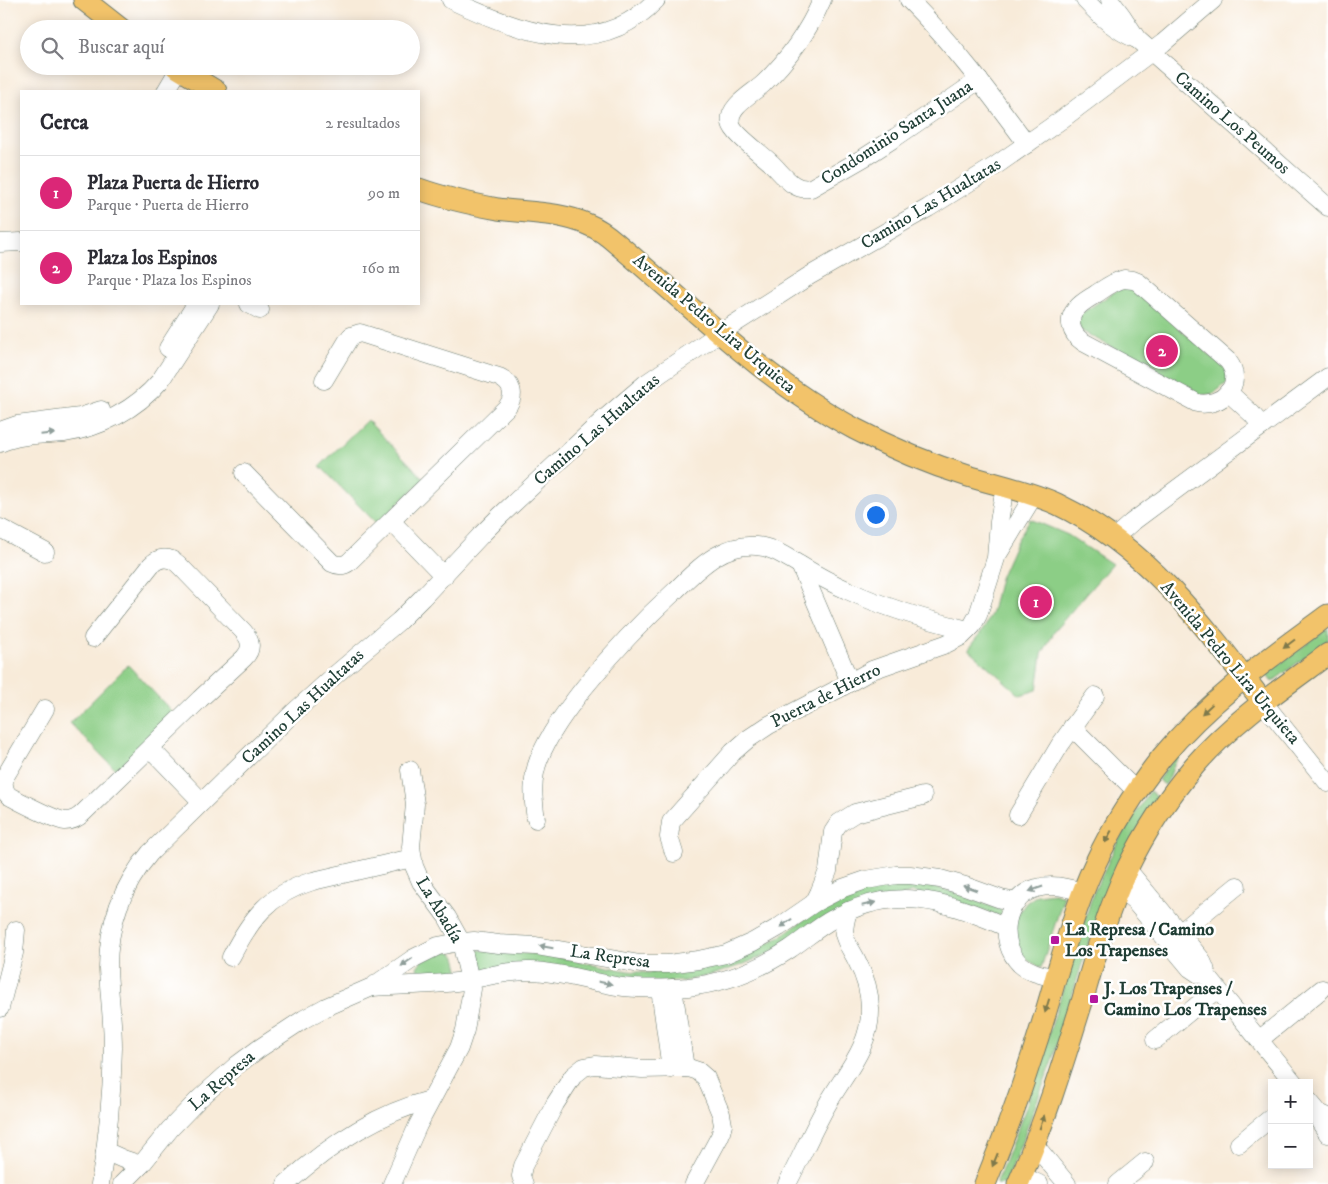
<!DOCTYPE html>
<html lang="es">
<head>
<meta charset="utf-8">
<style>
  :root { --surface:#fff; --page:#f7f7f7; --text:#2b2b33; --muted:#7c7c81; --line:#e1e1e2; --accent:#db2777 }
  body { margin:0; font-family:"IM FELL DW Pica",serif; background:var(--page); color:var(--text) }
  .controls { position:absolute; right:15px; bottom:15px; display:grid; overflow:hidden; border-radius:0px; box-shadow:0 2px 12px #0003 }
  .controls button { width:45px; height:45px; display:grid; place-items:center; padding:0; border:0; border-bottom:1px solid var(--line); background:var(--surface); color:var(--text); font:25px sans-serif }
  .you { position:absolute; left:875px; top:514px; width:18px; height:18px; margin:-12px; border:4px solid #fff; border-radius:50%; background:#1a73e8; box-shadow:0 0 0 8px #1a73e833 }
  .badge { display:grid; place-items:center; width:32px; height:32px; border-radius:50%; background:var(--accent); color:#fff; font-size:16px; font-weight:700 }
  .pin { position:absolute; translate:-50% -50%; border:2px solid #fff; box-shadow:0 1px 5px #0006 }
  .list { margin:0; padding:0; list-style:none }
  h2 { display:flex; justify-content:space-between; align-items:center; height:65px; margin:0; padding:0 20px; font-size:21px }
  h2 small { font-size:16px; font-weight:400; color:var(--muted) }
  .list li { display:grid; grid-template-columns:32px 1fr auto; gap:15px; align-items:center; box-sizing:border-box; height:75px; padding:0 20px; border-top:1px solid var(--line) }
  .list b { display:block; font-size:19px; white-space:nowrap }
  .list p { margin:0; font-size:16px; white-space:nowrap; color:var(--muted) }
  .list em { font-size:16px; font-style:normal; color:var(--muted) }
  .icon { flex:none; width:28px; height:28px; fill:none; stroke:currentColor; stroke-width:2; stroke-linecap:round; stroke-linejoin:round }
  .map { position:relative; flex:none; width:1328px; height:1184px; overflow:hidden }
  .search { position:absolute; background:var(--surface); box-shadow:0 2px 12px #0003; left:20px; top:20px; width:400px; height:55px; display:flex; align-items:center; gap:12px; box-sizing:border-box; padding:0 18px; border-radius:28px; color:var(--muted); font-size:19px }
  .panel { position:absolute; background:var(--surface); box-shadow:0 2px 12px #0003; left:20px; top:90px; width:400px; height:215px; border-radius:0px }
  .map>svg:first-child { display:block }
  .green { fill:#8cce86; stroke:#56865d }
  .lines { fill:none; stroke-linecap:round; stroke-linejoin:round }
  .minor-casing { stroke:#6b7a6e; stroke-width:19 }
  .major-casing { stroke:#6b7a6e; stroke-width:23 }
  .minor { stroke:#fff; stroke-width:18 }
  .major { stroke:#f2c36a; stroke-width:21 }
  .oneway { fill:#8f9e9a }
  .oneway2 { fill:#7e794c }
  .poi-dot { fill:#b5179e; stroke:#fff; stroke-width:2 }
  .labels { text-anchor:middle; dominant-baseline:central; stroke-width:5; stroke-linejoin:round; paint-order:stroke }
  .street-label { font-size:18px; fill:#1f3d34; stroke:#fff }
  .poi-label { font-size:18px; font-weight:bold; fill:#1f3d34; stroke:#fff; text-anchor:start }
</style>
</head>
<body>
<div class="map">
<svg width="1328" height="1184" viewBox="0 0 1328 1184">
  <rect width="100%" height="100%" fill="#fff"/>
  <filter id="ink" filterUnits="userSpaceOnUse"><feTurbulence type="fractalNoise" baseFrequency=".02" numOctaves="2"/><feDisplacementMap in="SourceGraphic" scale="10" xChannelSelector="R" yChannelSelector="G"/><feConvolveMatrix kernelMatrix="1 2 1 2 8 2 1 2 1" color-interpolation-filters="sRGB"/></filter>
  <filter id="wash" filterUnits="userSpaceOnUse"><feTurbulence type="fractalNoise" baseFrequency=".0096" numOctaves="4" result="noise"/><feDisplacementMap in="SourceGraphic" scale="20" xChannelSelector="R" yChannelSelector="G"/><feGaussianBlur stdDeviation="1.12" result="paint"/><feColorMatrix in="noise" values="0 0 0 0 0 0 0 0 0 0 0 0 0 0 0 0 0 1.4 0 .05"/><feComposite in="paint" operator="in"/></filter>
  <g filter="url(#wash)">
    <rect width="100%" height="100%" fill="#f8ebd9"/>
    <!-- green -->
    <g class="green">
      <polygon points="1122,287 1133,288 1226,369 1227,383 1213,394 1201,395 1080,330 1078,319 1082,313"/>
      <polygon points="367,420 424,479 377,524 320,466"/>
      <polygon points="1030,519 1068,535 1112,564 1056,629 1042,654 1037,690 1020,695 968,649 985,627 992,612 1000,578 1016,542"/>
      <polygon points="1328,628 1328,640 1272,682 1266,674"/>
      <polygon points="128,665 175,715 116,770 70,723"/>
      <path d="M1235,699L1236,701C1215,718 1193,738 1177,760C1171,768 1172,776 1165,785L1158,780C1180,749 1206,723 1235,699Z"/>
      <polygon points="1150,791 1157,797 1119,861 1102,899 1051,1064 1006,1184 996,1184 1025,1110 1093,894 1117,843"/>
      <polygon points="888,884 931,886 956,893 1001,910 1002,913 1001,916 912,892 744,964 715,974 685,981 661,982 480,969 475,967 472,956 474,952 478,950 549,955 628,971 649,973 670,971 764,945 780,937 822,907 845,895 866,888"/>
      <polygon points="1054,893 1064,896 1041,968 1021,956 1013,931 1017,915 1026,903 1037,895"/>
      <path d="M445,952C458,952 456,959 459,970L456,973L422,977L419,974L417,967L422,960Z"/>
    </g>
  </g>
  <g filter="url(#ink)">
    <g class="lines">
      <defs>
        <g id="minor">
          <path d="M451,0C518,31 596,63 656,0"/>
          <path d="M822,0C808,32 788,60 763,84C752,94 727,107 731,123C733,134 762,154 771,163C783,174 793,192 811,188L865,157L896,137L979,80"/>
          <path d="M909,0C953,44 990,94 1027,144"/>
          <path d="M1085,0C1100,16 1115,30 1136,39"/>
          <polyline points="1110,0 1122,16 1137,39 1328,207"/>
          <polyline points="166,91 179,69"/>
          <polyline points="0,243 21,242"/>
          <path d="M1124,279L1133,280L1138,282L1228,361C1246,384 1221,408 1197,403L1083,342C1071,334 1066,319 1077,308C1082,302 1090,298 1096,294C1105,288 1114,281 1124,279Z"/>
          <polyline points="249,304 260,310"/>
          <polyline points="168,348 196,304"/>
          <polyline points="1228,392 1252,414 1262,426"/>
          <polyline points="0,431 17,425 80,417 101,410"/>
          <path d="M0,443C20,434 43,435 64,433C101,428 136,409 160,381L210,304"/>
          <path d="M244,473L332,563C338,566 344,566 349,562L507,407C516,395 512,383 499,377L360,333L351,336L348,340L324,380"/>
          <polyline points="391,521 444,576"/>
          <polyline points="0,528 45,552"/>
          <polyline points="1114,538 1131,523 1328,377"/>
          <polyline points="998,554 1034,495"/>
          <polyline points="800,565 850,682"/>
          <polyline points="1263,702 1328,783"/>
          <path d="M45,709L6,775C2,783 3,790 9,796C21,802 54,820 65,821C72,821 78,818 83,813L200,699L244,658C253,649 251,640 243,631L178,564C169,556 159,557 151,565L93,638"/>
          <polyline points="1072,727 1136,791"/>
          <polyline points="150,748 202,802"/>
          <polyline points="1018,815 1060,745 1095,696"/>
          <path d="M536,819C533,799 531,779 539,759C549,734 566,711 583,689C611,654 642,621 676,590C688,578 701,565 716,556C728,549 741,545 756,546C773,547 786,557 800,565C815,574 831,583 847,590C885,608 927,620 968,630"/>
          <polyline points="674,853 669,837 671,822 733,752 748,739 769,725 840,688 872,670 946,644 962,636 972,626 978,615 996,558 999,522 1005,486"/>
          <polyline points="1127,869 1201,959 1205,968 1207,976 1294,1083"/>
          <polyline points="1117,890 1124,893 1135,902 1190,968 1199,974 1207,976"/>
          <polyline points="814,903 819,893 828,871 833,832 839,823 855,813 923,796"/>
          <polyline points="1171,940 1237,886"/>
          <path d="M231,957C251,918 269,894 313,881L412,858"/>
          <path d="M1056,978C1043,975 1030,973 1020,964C997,941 1004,897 1037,888C1053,883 1068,888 1083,892"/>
          <path d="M373,987C401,985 429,985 456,982C481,979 505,970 531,971C560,972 588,981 616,986C640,990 664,989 688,987C724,983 760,969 790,949C805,939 818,927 833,919C880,892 923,895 972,913C983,917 995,922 1006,927"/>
          <polyline points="673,988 685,1068"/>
          <polyline points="660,989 671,1069"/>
          <polyline points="0,1008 14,953 16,930"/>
          <polyline points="1155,1040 1217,989"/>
          <polyline points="1259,1040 1322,989"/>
          <polyline points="1309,1101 1319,1113 1328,1117"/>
          <polyline points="1319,1113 1320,1122 1328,1134"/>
          <polyline points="1034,1144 1067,1184"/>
          <polyline points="1239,1144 1272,1117"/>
          <polyline points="105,1151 123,1159 141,1165"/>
          <polyline points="1022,1176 1039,1184"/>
          <path d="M100,1184C108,1139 112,1093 113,1048C113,1021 109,994 108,968C108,923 122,886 150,853L294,712L335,675L399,621L422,598L482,534L500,516L604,419L645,384L720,333L809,276L928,208L995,166L1061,120L1163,43L1213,0"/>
          <polyline points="122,1184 141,1165 170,1129 198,1100 237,1065 260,1048 304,1019 326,1007 372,987 414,958 438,946 454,943 474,941 499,944 536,946 640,964 668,964 698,960 726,954 753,942 779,927 814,903 843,888 866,880 896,875 910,875 940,879 965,886 1001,899 1017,902"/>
          <path d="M286,1184C328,1146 375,1114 430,1100"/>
          <polyline points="392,1184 418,1125 459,1048 465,1030 472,989 461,942 447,917 421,882 414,866 411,847 415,804 410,770"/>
          <polyline points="524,1184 521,1176 523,1166 555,1104 573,1076 584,1067 595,1065 642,1069 689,1068 698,1071 706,1078 721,1114 723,1125 720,1136 694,1184"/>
          <path d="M787,1184C801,1158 812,1131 827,1105C844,1074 871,1047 870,1009C870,992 865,976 857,961C853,952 846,944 844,934C844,926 846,918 848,911"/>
          <polyline points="1118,1184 1145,1162"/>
        </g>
        <g id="major">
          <polyline points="84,0 121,29"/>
          <polyline points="175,66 216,91"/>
          <path d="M419,189C444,198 471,204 498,209C528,213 561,212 589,225C599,229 607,235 615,242C692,307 765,381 855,429C891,448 929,464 968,476C998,485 1028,491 1057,504C1146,546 1205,626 1263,702"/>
          <path d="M985,1184C1000,1147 1015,1109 1027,1071C1038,1038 1048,1006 1057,973C1068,937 1078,900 1094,866C1112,827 1135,791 1162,757C1209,700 1269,658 1328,615"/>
          <path d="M1018,1184C1044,1125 1063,1063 1082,1002C1095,957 1107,912 1127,869C1145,832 1168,797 1195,765C1233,721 1282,688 1328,654"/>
        </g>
      </defs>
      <!-- minor casing -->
      <use href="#minor" class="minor-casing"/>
      <!-- major casing -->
      <use href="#major" class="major-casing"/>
      <!-- minor -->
      <use href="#minor" class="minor"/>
      <!-- major -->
      <use href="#major" class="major"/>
    </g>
    <!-- one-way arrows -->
    <defs><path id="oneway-solid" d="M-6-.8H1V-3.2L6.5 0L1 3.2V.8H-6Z" transform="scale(1.25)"/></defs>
    <g class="oneway">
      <use href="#oneway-solid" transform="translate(48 434) rotate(-6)"/>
      <use href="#oneway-solid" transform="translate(970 888) rotate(-161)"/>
      <use href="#oneway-solid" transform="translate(1036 889) rotate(161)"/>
      <use href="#oneway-solid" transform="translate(869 904) rotate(-14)"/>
      <use href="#oneway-solid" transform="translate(786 923) rotate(145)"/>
      <use href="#oneway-solid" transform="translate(546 947) rotate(-170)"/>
      <use href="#oneway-solid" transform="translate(407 962) rotate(145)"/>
      <use href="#oneway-solid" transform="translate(605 983) rotate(11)"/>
    </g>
    <g class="oneway2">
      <use href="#oneway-solid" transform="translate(1289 644) rotate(143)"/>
      <use href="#oneway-solid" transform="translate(1207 709) rotate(137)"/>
      <use href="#oneway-solid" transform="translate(1108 837) rotate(119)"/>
      <use href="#oneway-solid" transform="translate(1047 1006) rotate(107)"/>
      <use href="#oneway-solid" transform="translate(1042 1122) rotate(-71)"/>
      <use href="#oneway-solid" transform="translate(995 1160) rotate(112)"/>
    </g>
  </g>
  <!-- markers -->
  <g class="poi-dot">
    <rect x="1050" y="935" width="10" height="10" rx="2.5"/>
    <rect x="1089" y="994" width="10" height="10" rx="2.5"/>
  </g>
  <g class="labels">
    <!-- street labels -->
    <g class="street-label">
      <text transform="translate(1232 123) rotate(41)">Camino Los Peumos</text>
      <text transform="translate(897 133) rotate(-33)">Condominio Santa Juana</text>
      <text transform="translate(931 204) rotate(-31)">Camino Las Hualtatas</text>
      <text transform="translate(714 324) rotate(40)">Avenida Pedro Lira Urquieta</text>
      <text transform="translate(597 430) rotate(-41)">Camino Las Hualtatas</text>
      <text transform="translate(1230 663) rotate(50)">Avenida Pedro Lira Urquieta</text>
      <text transform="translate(826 696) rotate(-27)">Puerta de Hierro</text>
      <text transform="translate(303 707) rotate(-43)">Camino Las Hualtatas</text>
      <text transform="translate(439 910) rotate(59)">La Abadía</text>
      <text transform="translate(610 957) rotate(8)">La Represa</text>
      <text transform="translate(222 1081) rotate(-41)">La Represa</text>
    </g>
    <!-- poi labels -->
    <g class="poi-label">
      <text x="1065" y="930">La Represa / Camino<tspan x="1065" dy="21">Los Trapenses</tspan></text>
      <text x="1104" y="989">J. Los Trapenses /<tspan x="1104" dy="21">Camino Los Trapenses</tspan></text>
    </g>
  </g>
</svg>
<div class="controls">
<button>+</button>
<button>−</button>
</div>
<div class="you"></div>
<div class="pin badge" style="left:1036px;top:602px">1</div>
<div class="pin badge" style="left:1162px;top:351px">2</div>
<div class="search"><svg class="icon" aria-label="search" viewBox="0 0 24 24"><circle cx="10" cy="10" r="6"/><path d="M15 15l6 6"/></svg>Buscar aquí</div>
<section class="panel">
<h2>Cerca<small>2 resultados</small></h2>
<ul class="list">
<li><span class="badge">1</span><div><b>Plaza Puerta de Hierro</b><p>Parque · Puerta de Hierro</p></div><em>90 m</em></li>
<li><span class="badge">2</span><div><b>Plaza los Espinos</b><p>Parque · Plaza los Espinos</p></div><em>160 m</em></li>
</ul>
</section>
</div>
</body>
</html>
